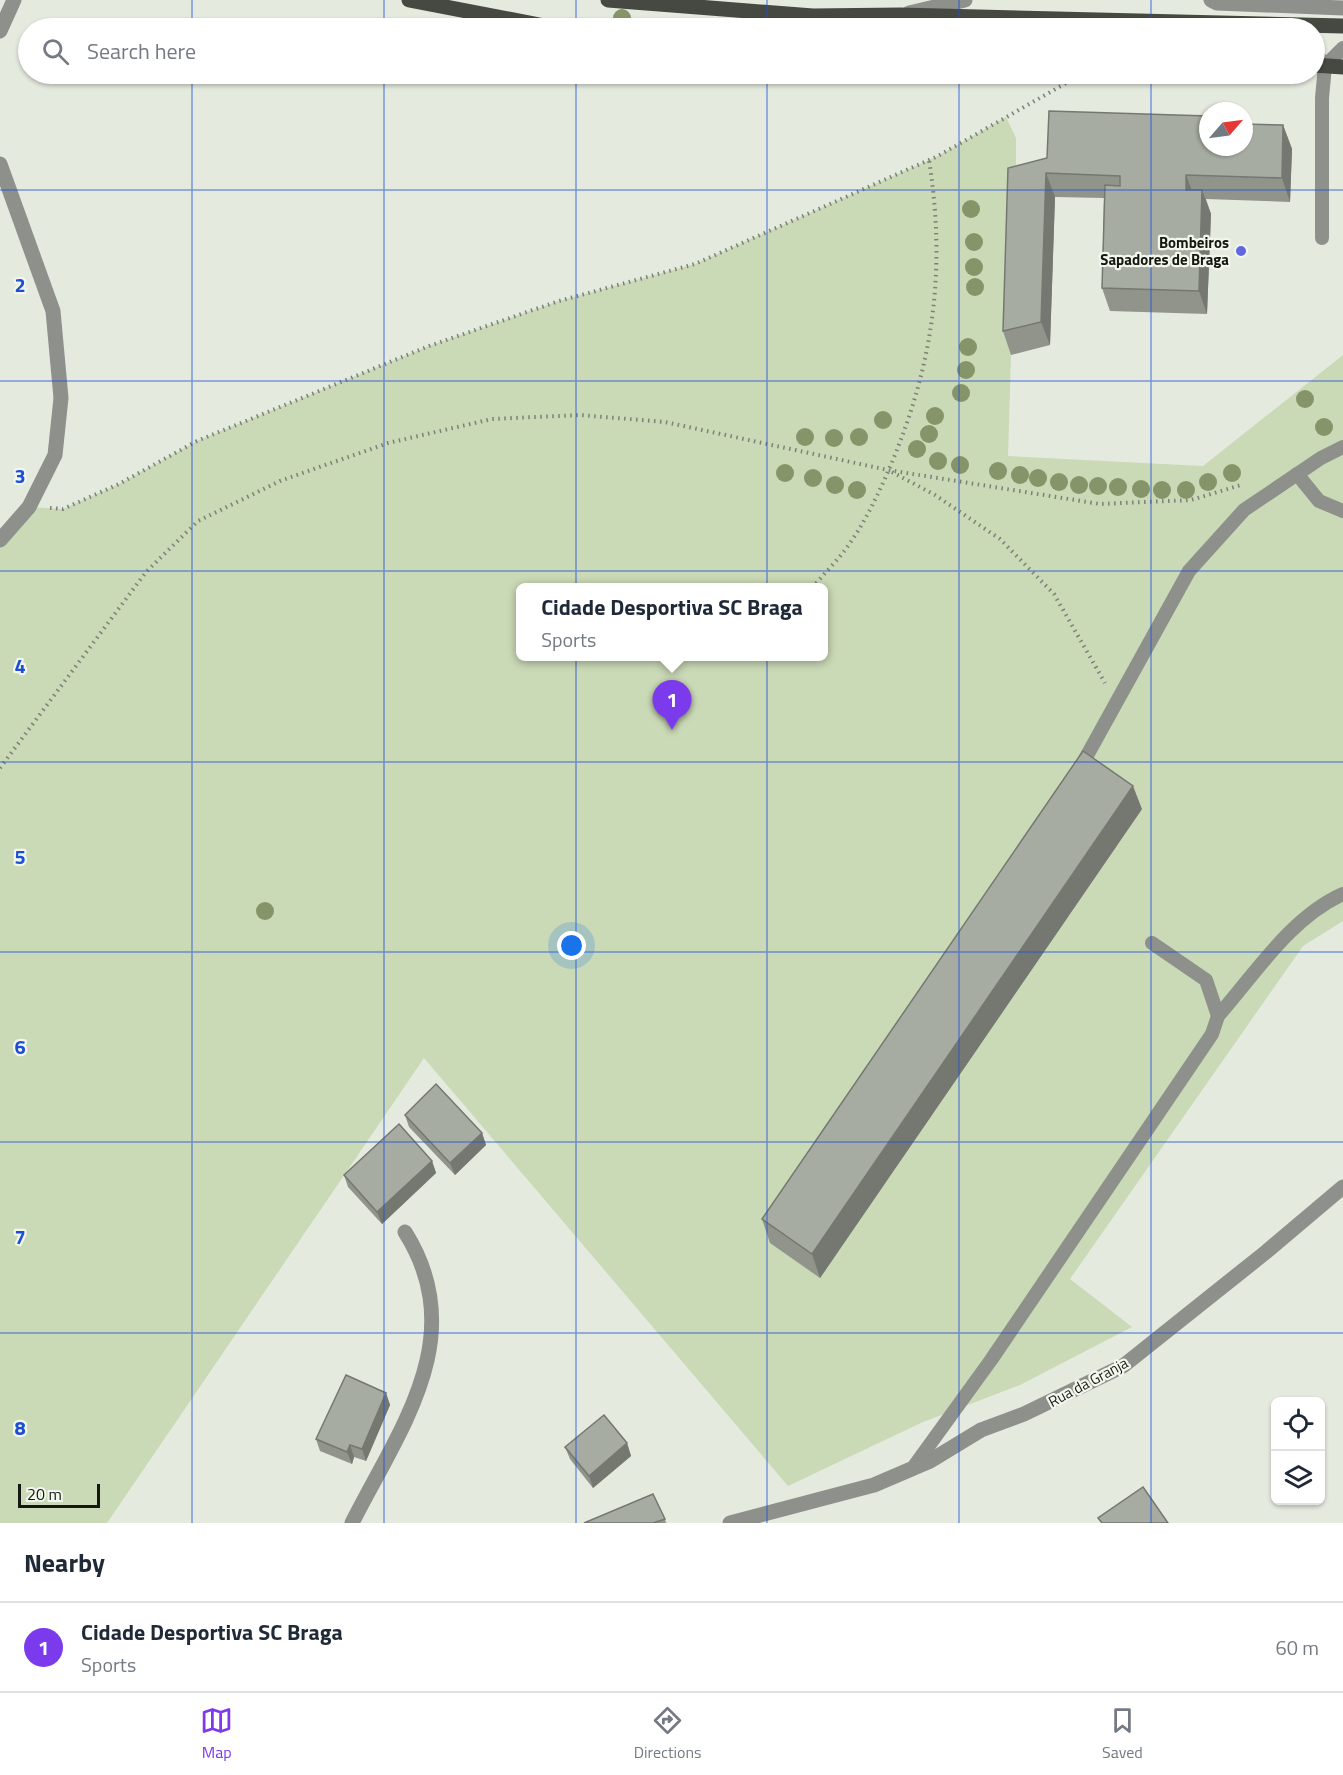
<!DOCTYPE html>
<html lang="en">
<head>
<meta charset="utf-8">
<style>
  :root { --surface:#fff; --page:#f2f2f3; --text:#1f2937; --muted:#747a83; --line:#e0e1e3; --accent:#7c3aed }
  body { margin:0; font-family:"Titillium Web",sans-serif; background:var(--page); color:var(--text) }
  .controls { position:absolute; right:18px; bottom:18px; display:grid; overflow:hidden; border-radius:9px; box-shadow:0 2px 4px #0004 }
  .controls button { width:54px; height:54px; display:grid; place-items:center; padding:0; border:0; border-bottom:2px solid var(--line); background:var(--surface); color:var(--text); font:30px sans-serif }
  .compass { position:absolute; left:1199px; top:102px; width:54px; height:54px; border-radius:50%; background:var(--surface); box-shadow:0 2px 4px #0004; rotate:62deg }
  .scale { position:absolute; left:18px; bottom:15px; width:82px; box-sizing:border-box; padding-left:6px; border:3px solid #151713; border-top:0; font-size:16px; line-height:21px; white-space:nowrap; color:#151713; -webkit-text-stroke:4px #f2f7ed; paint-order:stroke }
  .you { position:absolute; left:572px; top:946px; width:21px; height:21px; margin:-15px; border:4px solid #fff; border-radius:50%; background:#1a73e8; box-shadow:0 0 0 9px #1a73e833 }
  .badge { display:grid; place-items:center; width:39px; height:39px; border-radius:50%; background:var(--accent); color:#fff; font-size:20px; font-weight:700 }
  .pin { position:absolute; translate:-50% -50px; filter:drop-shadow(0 2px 3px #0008) }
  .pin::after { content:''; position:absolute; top:32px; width:21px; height:18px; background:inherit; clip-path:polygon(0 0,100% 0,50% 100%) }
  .popup { position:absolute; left:516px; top:583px; width:312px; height:78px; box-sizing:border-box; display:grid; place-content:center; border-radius:9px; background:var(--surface); filter:drop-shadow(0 2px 4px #0005); font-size:20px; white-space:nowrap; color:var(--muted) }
  .popup b { font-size:22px; color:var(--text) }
  .popup::after { content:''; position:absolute; left:50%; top:100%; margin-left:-12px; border:12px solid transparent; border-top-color:var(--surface) }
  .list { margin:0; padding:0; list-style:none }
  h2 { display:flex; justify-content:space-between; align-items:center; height:78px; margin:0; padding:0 24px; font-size:26px }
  h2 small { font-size:20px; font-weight:400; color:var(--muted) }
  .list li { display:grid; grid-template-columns:39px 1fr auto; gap:18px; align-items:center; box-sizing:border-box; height:90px; padding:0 24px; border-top:2px solid var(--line) }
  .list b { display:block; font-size:22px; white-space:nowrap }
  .list p { margin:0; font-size:20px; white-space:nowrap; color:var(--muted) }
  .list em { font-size:20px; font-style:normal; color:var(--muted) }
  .icon { flex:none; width:33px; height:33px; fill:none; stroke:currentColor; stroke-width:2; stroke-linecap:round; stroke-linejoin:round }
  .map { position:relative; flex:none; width:1343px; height:1523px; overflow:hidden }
  .search { position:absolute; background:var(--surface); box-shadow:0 2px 4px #0004; left:18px; right:18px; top:18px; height:66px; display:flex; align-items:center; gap:15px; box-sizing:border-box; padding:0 21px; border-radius:33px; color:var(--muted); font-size:22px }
  .sheet { height:168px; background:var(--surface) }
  nav { display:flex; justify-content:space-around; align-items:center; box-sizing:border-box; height:84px; border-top:2px solid var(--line); background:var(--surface); font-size:16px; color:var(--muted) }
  nav a { display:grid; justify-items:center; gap:3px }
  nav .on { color:var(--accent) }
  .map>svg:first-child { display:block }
  .green { fill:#cad9b6; fill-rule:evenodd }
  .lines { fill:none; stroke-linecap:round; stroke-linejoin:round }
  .path { stroke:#7c8078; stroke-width:4; stroke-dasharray:1.5 4.5; stroke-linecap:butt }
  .service { stroke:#8e908c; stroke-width:14 }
  .minor { stroke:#8e908c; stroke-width:15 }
  .tertiary { stroke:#8e908c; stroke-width:15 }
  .primary { stroke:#464942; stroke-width:15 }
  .tree { fill:#869569 }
  .wall { fill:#90948b }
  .shaded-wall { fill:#757871 }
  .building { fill:#a7aca2; stroke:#757871; stroke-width:1.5 }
  .grid { fill:none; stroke:#1d4ed8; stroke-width:1.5; stroke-opacity:0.55 }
  .poi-dot { fill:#6167e0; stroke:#f2f7ed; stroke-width:2 }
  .labels { text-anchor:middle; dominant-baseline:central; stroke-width:4.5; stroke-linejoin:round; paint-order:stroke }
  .poi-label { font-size:15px; font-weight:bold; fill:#151713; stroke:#f2f7ed; text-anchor:end }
  .street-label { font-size:15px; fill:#151713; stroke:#f2f7ed }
  .grid-label { font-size:20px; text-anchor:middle; font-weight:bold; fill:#1d4ed8; stroke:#f2f7ed; stroke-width:4.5; stroke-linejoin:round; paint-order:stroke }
</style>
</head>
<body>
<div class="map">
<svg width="1343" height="1523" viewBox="0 0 1343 1523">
  <rect width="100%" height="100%" fill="#e5eadf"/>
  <!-- green -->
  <path class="green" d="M1006,117L1016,138V191L1008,456L1203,466L1343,355V921L1303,946L1070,1279L1132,1327L1020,1385L923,1422L788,1486L424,1058L107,1523H0V540L29,507L63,509L119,484L197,441L429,346L559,301L695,264L938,156ZM520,588H824V656H520Z"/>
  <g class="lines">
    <!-- path -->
    <g class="path">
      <polyline points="892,472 935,495 1000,539 1054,594 1105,683"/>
      <polyline points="50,508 63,509 119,484 197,441 429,346 559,301 695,264 938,156 1082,74"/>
      <path d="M812,588C823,575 835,563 845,550C865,523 879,493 892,462C934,361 946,268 929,160"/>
      <polyline points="0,768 146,572 198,521 280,481 388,443 492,419 580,415 665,422 888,470 1100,504 1191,500 1241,485"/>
    </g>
    <!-- service -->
    <g class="service">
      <polyline points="1314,51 1325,66"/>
      <polyline points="1322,238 1322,98 1325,66 1343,48"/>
      <polyline points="1297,474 1319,501 1343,511"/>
      <polyline points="1079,770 1189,571 1244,510 1321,458 1343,447"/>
      <path d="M1218,1016C1254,975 1291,917 1343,894"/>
      <polyline points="912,1469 991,1360 1212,1034 1218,1016 1206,980 1152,943"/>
    </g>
    <!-- minor -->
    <g class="minor">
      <polyline points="0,31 14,0"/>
      <polyline points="0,164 53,311 61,398 55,455 29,507 0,540"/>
      <path d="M352,1523C400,1428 471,1337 405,1232"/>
      <polyline points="730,1523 874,1485 930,1461 981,1430 1024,1414 1123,1366 1266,1252 1343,1187"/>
    </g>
    <!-- tertiary -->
    <g class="tertiary">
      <polyline points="1211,0 1217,3 1343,8"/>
      <polyline points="909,13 965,0"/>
    </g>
    <!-- primary -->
    <g class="primary">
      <polyline points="409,0 555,28"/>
      <polyline points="608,0 813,16 900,15 1343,26"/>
      <polyline points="1314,65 1343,67"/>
    </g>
  </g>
  <!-- trees -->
  <g class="tree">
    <circle cx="622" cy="18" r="9"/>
    <circle cx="971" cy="209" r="9"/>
    <circle cx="974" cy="242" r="9"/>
    <circle cx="974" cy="267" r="9"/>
    <circle cx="975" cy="287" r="9"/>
    <circle cx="968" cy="347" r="9"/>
    <circle cx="966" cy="370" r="9"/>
    <circle cx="961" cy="393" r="9"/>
    <circle cx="1305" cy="399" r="9"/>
    <circle cx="935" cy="416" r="9"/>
    <circle cx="883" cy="420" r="9"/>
    <circle cx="1324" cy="427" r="9"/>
    <circle cx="929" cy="434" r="9"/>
    <circle cx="805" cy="437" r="9"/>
    <circle cx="859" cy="437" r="9"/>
    <circle cx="834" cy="438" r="9"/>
    <circle cx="917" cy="449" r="9"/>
    <circle cx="938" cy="461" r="9"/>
    <circle cx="960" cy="465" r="9"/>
    <circle cx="998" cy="471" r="9"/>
    <circle cx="785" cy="473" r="9"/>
    <circle cx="1232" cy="473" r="9"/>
    <circle cx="1020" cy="475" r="9"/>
    <circle cx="813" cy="478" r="9"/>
    <circle cx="1038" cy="478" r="9"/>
    <circle cx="1059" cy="482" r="9"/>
    <circle cx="1208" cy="482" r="9"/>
    <circle cx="835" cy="485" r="9"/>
    <circle cx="1079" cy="485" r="9"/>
    <circle cx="1098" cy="486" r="9"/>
    <circle cx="1118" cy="487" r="9"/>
    <circle cx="1141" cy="489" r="9"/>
    <circle cx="857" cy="490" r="9"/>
    <circle cx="1162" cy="490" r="9"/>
    <circle cx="1186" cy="490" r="9"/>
    <circle cx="265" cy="911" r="9"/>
  </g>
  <!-- wall -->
  <g class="wall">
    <polygon points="1283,125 1292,149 1290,202 1206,199 1211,214 1207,314 1110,311 1102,288 1104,198 1055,197 1050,345 1011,355 1003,331 1008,168 1208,147"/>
    <polygon points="1142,809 820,1278 770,1243 762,1219"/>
    <polygon points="405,1115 482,1133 486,1145 455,1175 409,1127"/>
    <polygon points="432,1161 436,1173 382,1224 348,1187 344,1175"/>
    <polygon points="386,1393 390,1405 366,1461 354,1457 352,1464 320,1451 316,1439"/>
    <polygon points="627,1443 631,1456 593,1488 570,1459 565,1447"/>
    <polygon points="665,1519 666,1523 584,1523"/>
  </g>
  <!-- shaded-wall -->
  <g class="shaded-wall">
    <polygon points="1283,125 1292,149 1290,202 1282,178"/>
    <polygon points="1046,173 1055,197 1050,345 1041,322"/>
    <polygon points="1186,175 1195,199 1186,190"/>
    <polygon points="1202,190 1211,214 1207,314 1199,291"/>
    <polygon points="1133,786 1142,809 820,1278 812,1254"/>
    <polygon points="482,1133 486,1145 455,1175 450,1163"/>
    <polygon points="432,1161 436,1173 382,1224 377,1212"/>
    <polygon points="386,1393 390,1405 366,1461 362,1449"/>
    <polygon points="627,1443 631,1456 593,1488 589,1476"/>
    <polygon points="350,1445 354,1457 352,1464 347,1452"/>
  </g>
  <!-- building -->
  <g class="building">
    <polygon points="1049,111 1208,116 1208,147 1244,147 1244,124 1283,125 1282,178 1186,175 1186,190 1202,190 1199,291 1102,288 1105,185 1120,186 1120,176 1046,173 1041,322 1003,331 1008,168 1047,158"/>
    <polygon points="1083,751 1133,786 812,1254 762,1219"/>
    <polygon points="436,1084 482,1133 450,1163 405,1115"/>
    <polygon points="399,1124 432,1161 377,1212 344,1175"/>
    <polygon points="346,1375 386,1393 362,1449 350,1445 347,1452 316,1439"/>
    <polygon points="604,1415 627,1443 589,1476 565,1447"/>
    <polygon points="1143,1487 1168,1523 1102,1523 1098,1518"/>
    <polygon points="653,1494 665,1519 653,1523 584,1523"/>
  </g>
  <!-- grid -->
  <path class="grid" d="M192,0V28M384,0V28M576,0V28M767,0V28M959,0V28M1151,0V28M192,74V1523M384,74V1523M576,74V1523M767,74V1523M959,74V1523M1151,74V1523M0,190H1343M0,381H1343M0,571H1343M0,762H1343M0,952H1343M0,1142H1343M0,1333H1343"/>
  <!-- markers -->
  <circle class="poi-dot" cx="1241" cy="251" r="6"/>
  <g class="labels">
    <!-- poi labels -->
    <g class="poi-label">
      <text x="1229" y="242">Bombeiros<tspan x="1229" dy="17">Sapadores de Braga</tspan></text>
    </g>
    <!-- street labels -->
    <g class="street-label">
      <text transform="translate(1088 1382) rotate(-28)">Rua da Granja</text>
    </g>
  </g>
  <g class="grid-label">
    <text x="20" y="292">2</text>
    <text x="20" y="483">3</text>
    <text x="20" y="673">4</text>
    <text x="20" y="864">5</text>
    <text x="20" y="1054">6</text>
    <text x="20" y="1244">7</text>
    <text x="20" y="1435">8</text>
  </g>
</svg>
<div class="controls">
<button><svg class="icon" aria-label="locate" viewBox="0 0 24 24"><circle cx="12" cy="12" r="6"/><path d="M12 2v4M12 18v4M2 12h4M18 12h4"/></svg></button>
<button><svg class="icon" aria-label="layers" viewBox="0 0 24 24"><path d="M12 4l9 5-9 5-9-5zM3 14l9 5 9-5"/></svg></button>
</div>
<svg class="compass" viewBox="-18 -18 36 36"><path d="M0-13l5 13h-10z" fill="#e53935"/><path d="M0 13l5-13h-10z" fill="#747a83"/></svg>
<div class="scale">20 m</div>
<div class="you"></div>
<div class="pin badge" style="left:672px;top:730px">1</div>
<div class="popup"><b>Cidade Desportiva SC Braga</b>Sports</div>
<div class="search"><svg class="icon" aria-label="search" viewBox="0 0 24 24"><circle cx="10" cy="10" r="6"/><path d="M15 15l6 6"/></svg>Search here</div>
</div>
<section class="sheet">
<h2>Nearby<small></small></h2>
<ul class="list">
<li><span class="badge">1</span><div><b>Cidade Desportiva SC Braga</b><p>Sports</p></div><em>60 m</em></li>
</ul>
</section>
<nav>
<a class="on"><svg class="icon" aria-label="map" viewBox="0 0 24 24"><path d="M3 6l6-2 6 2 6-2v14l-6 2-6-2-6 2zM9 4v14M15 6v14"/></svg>Map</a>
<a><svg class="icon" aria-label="directions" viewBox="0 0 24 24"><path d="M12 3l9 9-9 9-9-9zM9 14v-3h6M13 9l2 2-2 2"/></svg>Directions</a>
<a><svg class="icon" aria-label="saved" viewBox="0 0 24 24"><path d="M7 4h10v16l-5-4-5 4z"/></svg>Saved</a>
</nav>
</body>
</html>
